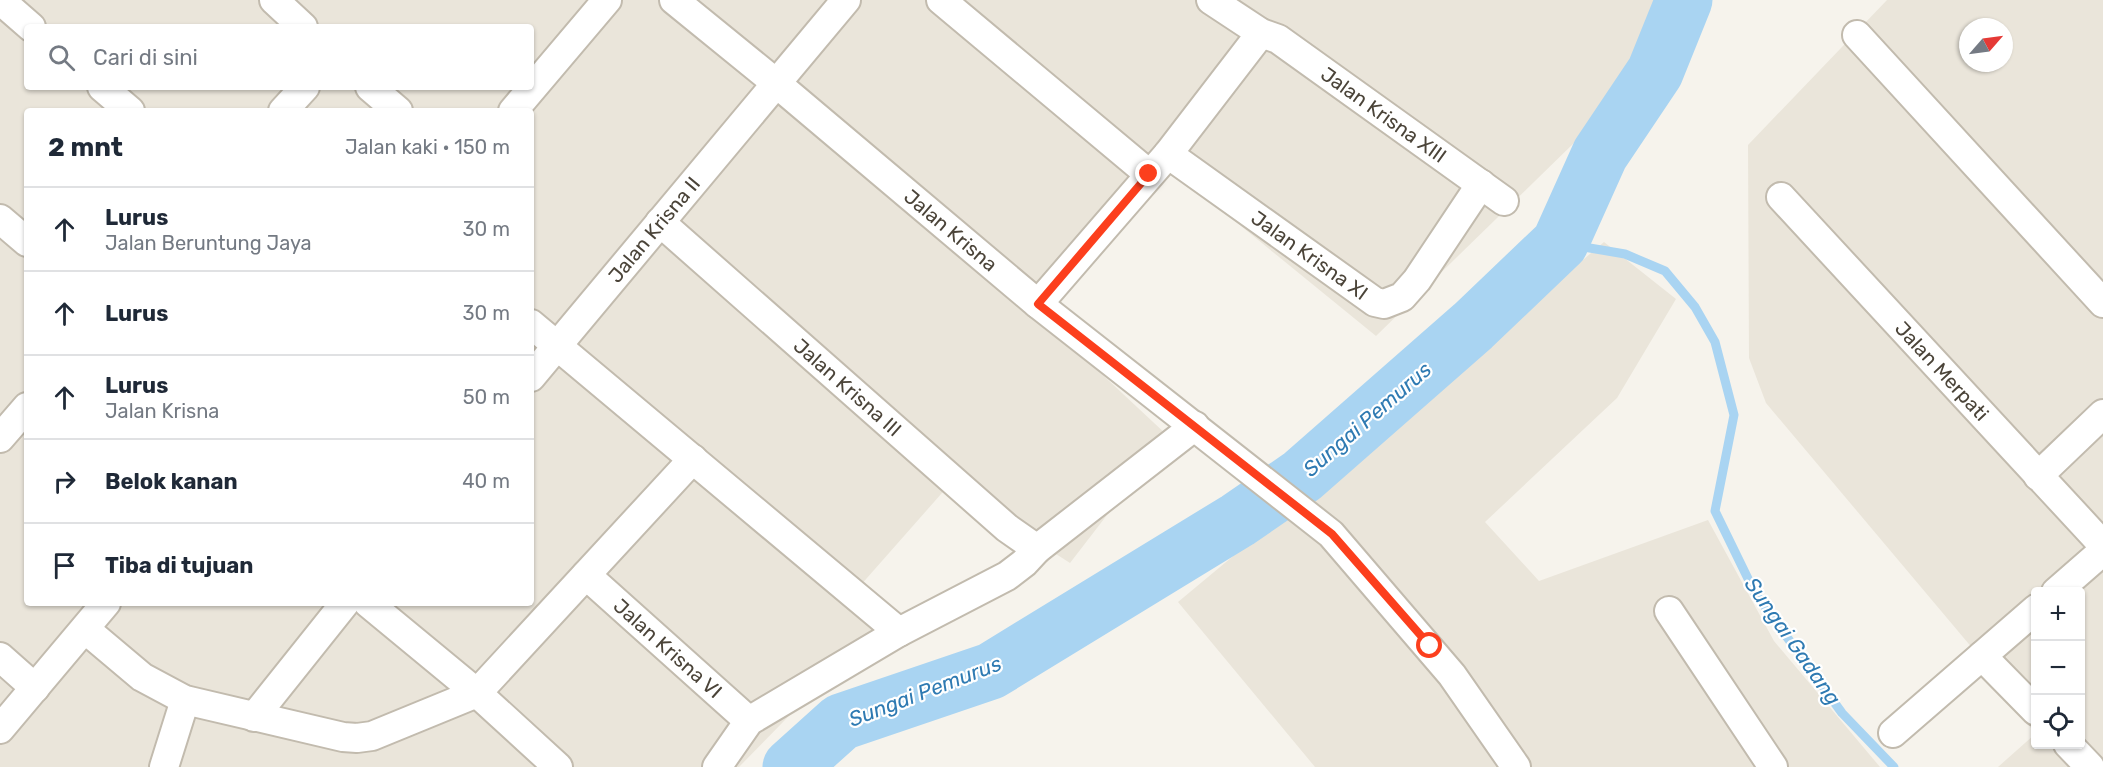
<!DOCTYPE html>
<html lang="id">
<head>
<meta charset="utf-8">
<style>
  :root { --surface:#fff; --page:#f2f2f3; --text:#1f2937; --muted:#747a83; --line:#e0e1e3 }
  body { margin:0; font-family:Rubik,sans-serif; background:var(--page); color:var(--text) }
  .controls { position:absolute; right:18px; bottom:18px; display:grid; overflow:hidden; border-radius:6px; box-shadow:0 2px 4px #0004 }
  .controls button { width:54px; height:54px; display:grid; place-items:center; padding:0; border:0; border-bottom:2px solid var(--line); background:var(--surface); color:var(--text); font:30px sans-serif }
  .compass { position:absolute; left:1959px; top:18px; width:54px; height:54px; border-radius:50%; background:var(--surface); box-shadow:0 2px 4px #0004; rotate:62deg }
  .stop { position:absolute; width:18px; height:18px; margin:-14px; border:4px solid #fc3f1d; border-radius:50%; background:#fff }
  .stop.end { background:#fc3f1d; border-color:#fff; box-shadow:0 2px 6px #0008 }
  .list { margin:0; padding:0; list-style:none }
  h2 { display:flex; justify-content:space-between; align-items:center; height:78px; margin:0; padding:0 24px; font-size:26px }
  h2 small { font-size:20px; font-weight:400; color:var(--muted) }
  .list li { display:grid; grid-template-columns:39px 1fr auto; gap:18px; align-items:center; box-sizing:border-box; height:84px; padding:0 24px; border-top:2px solid var(--line) }
  .list b { display:block; font-size:22px; white-space:nowrap }
  .list p { margin:0; font-size:20px; white-space:nowrap; color:var(--muted) }
  .list em { font-size:20px; font-style:normal; color:var(--muted) }
  .icon { flex:none; width:33px; height:33px; fill:none; stroke:currentColor; stroke-width:2; stroke-linecap:round; stroke-linejoin:round }
  .map { position:relative; flex:none; width:2103px; height:767px; overflow:hidden }
  .search { position:absolute; background:var(--surface); box-shadow:0 2px 4px #0004; left:24px; top:24px; width:510px; height:66px; display:flex; align-items:center; gap:15px; box-sizing:border-box; padding:0 21px; border-radius:6px; color:var(--muted); font-size:22px }
  .panel { position:absolute; background:var(--surface); box-shadow:0 2px 4px #0004; left:24px; top:108px; width:510px; height:498px; border-radius:6px }
  .map>svg:first-child { display:block }
  .residential { fill:#eae5da; fill-rule:evenodd }
  .lines { fill:none; stroke-linecap:round; stroke-linejoin:round }
  .stream { stroke:#a9d4f2; stroke-width:9 }
  .river { stroke:#a9d4f2; stroke-width:57 }
  .street-casing { stroke:#c2bbae; stroke-width:32 }
  .street { stroke:#fff; stroke-width:28 }
  .route { stroke:#fc3f1d; stroke-width:8 }
  .labels { text-anchor:middle; dominant-baseline:central; stroke-width:4.5; stroke-linejoin:round; paint-order:stroke }
  .street-label { font-size:20px; fill:#4b4439; stroke:#fff }
  .water-label { font-size:21px; font-style:italic; fill:#2e7ab2; stroke:#fff }
</style>
</head>
<body>
<div class="map">
<svg width="2103" height="767" viewBox="0 0 2103 767">
  <rect width="100%" height="100%" fill="#f6f3ec"/>
  <!-- residential -->
  <g class="residential">
    <path d="M0,0H1667L1655,37L1577,140L1376,336L1171,169L1030,307L1168,436L1070,563L949,485L852,595L899,639L824,680L739,767H0ZM27,27H531V87H27ZM27,111H531V603H27Z"/>
    <path d="M1887,0H2103V767H1998L2035,734L1984,662L1766,403L1749,358L1748,145ZM1968,27H2004V63H1968ZM2036,592H2080V744H2036Z"/>
    <polygon points="1604,242 1676,299 1617,398 1485,522 1539,581 1708,520 1774,641 1880,767 1315,767 1178,602 1322,482"/>
  </g>
  <g class="lines">
    <!-- stream -->
    <polyline class="stream" points="1560,243 1625,254 1665,271 1695,307 1715,342 1734,415 1715,511 1755,593 1842,713 1894,767"/>
    <!-- river -->
    <polyline class="river" points="791,767 841,722 991,671 1238,520 1302,476 1473,326 1560,243 1600,154 1655,72 1684,0"/>
    <defs>
      <g id="street">
        <polyline points="0,0 31,27"/>
        <polyline points="274,0 303,27"/>
        <path id="s1" d="M674,0L776,83L1038,304L1331,534L1452,675L1516,767"/>
        <polyline points="941,0 1149,174"/>
        <path id="s2" d="M1211,0L1261,33L1278,39L1504,201"/>
        <polyline points="1857,35 2103,303"/>
        <polyline points="102,87 130,111"/>
        <polyline points="370,87 398,111"/>
        <polyline points="283,111 305,87"/>
        <polyline points="513,111 607,0"/>
        <path id="s3" d="M1168,154L1375,302L1384,304L1402,297L1417,280L1481,184"/>
        <path id="s4" d="M1781,197L2103,545"/>
        <polyline points="0,219 27,242"/>
        <path id="s5" d="M660,222L1007,528L1037,549"/>
        <polyline points="1038,304 1168,154 1261,33"/>
        <polyline points="531,324 899,632"/>
        <path id="s6" d="M531,377L846,0"/>
        <polyline points="0,438 27,407"/>
        <polyline points="2038,476 2103,414"/>
        <path id="s7" d="M586,575L749,721"/>
        <polyline points="2056,592 2103,551"/>
        <polyline points="368,603 477,693 558,767"/>
        <polyline points="1669,611 1773,767"/>
        <polyline points="85,629 142,677 185,700 343,737 357,738 372,736 477,693 693,459"/>
        <polyline points="1982,656 2036,711"/>
        <polyline points="0,657 35,688"/>
        <polyline points="254,717 345,603"/>
        <polyline points="0,729 106,603"/>
        <polyline points="1893,733 2036,609"/>
        <polyline points="2068,744 2090,767"/>
        <polyline points="164,767 185,700"/>
        <polyline points="717,767 749,721 899,632 1007,576 1024,563 1037,549 1195,426"/>
      </g>
    </defs>
    <!-- street casing -->
    <use href="#street" class="street-casing"/>
    <!-- street -->
    <use href="#street" class="street"/>
  </g>
  <g class="lines">
    <!-- route -->
    <polyline class="route" points="1149,174 1038,304 1332,534 1430,646"/>
  </g>
  <g class="labels">
    <!-- street labels -->
    <g class="street-label">
      <text stroke="none"><textPath href="#s2" startOffset="208">Jalan Krisna XIII</textPath></text>
      <text stroke="none"><textPath href="#s6" startOffset="192">Jalan Krisna II</textPath></text>
      <text stroke="none"><textPath href="#s1" startOffset="360">Jalan Krisna</textPath></text>
      <text stroke="none"><textPath href="#s3" startOffset="174">Jalan Krisna XI</textPath></text>
      <text stroke="none"><textPath href="#s4" startOffset="237">Jalan Merpati</textPath></text>
      <text stroke="none"><textPath href="#s5" startOffset="250">Jalan Krisna III</textPath></text>
      <text stroke="none"><textPath href="#s7" startOffset="110">Jalan Krisna VI</textPath></text>
    </g>
    <!-- water labels -->
    <g class="water-label">
      <text transform="translate(1367 419) rotate(-41)">Sungai Pemurus</text>
      <text transform="translate(1793 641) rotate(55)">Sungai Gadang</text>
      <text transform="translate(925 691) rotate(-21)">Sungai Pemurus</text>
    </g>
  </g>
</svg>
<div class="controls">
<button>+</button>
<button>−</button>
<button><svg class="icon" aria-label="locate" viewBox="0 0 24 24"><circle cx="12" cy="12" r="6"/><path d="M12 2v4M12 18v4M2 12h4M18 12h4"/></svg></button>
</div>
<svg class="compass" viewBox="-18 -18 36 36"><path d="M0-13l5 13h-10z" fill="#e53935"/><path d="M0 13l5-13h-10z" fill="#747a83"/></svg>
<div class="stop" style="left:1430px;top:646px"></div>
<div class="stop end" style="left:1149px;top:174px"></div>
<div class="search"><svg class="icon" aria-label="search" viewBox="0 0 24 24"><circle cx="10" cy="10" r="6"/><path d="M15 15l6 6"/></svg>Cari di sini</div>
<section class="panel">
<h2>2 mnt<small>Jalan kaki · 150 m</small></h2>
<ul class="list">
<li><svg class="icon" aria-label="ahead" viewBox="0 0 24 24"><path d="M12 20V5M6 11l6-6 6 6"/></svg><div><b>Lurus</b><p>Jalan Beruntung Jaya</p></div><em>30 m</em></li>
<li><svg class="icon" aria-label="ahead" viewBox="0 0 24 24"><path d="M12 20V5M6 11l6-6 6 6"/></svg><div><b>Lurus</b></div><em>30 m</em></li>
<li><svg class="icon" aria-label="ahead" viewBox="0 0 24 24"><path d="M12 20V5M6 11l6-6 6 6"/></svg><div><b>Lurus</b><p>Jalan Krisna</p></div><em>50 m</em></li>
<li><svg class="icon" aria-label="right" viewBox="0 0 24 24"><path d="M7 20v-9h11M14 6l5 5-5 5"/></svg><div><b>Belok kanan</b></div><em>40 m</em></li>
<li><svg class="icon" aria-label="arrive" viewBox="0 0 24 24"><path d="M6 21V4h12l-3 4 3 4H6"/></svg><div><b>Tiba di tujuan</b></div></li>
</ul>
</section>
</div>
</body>
</html>
